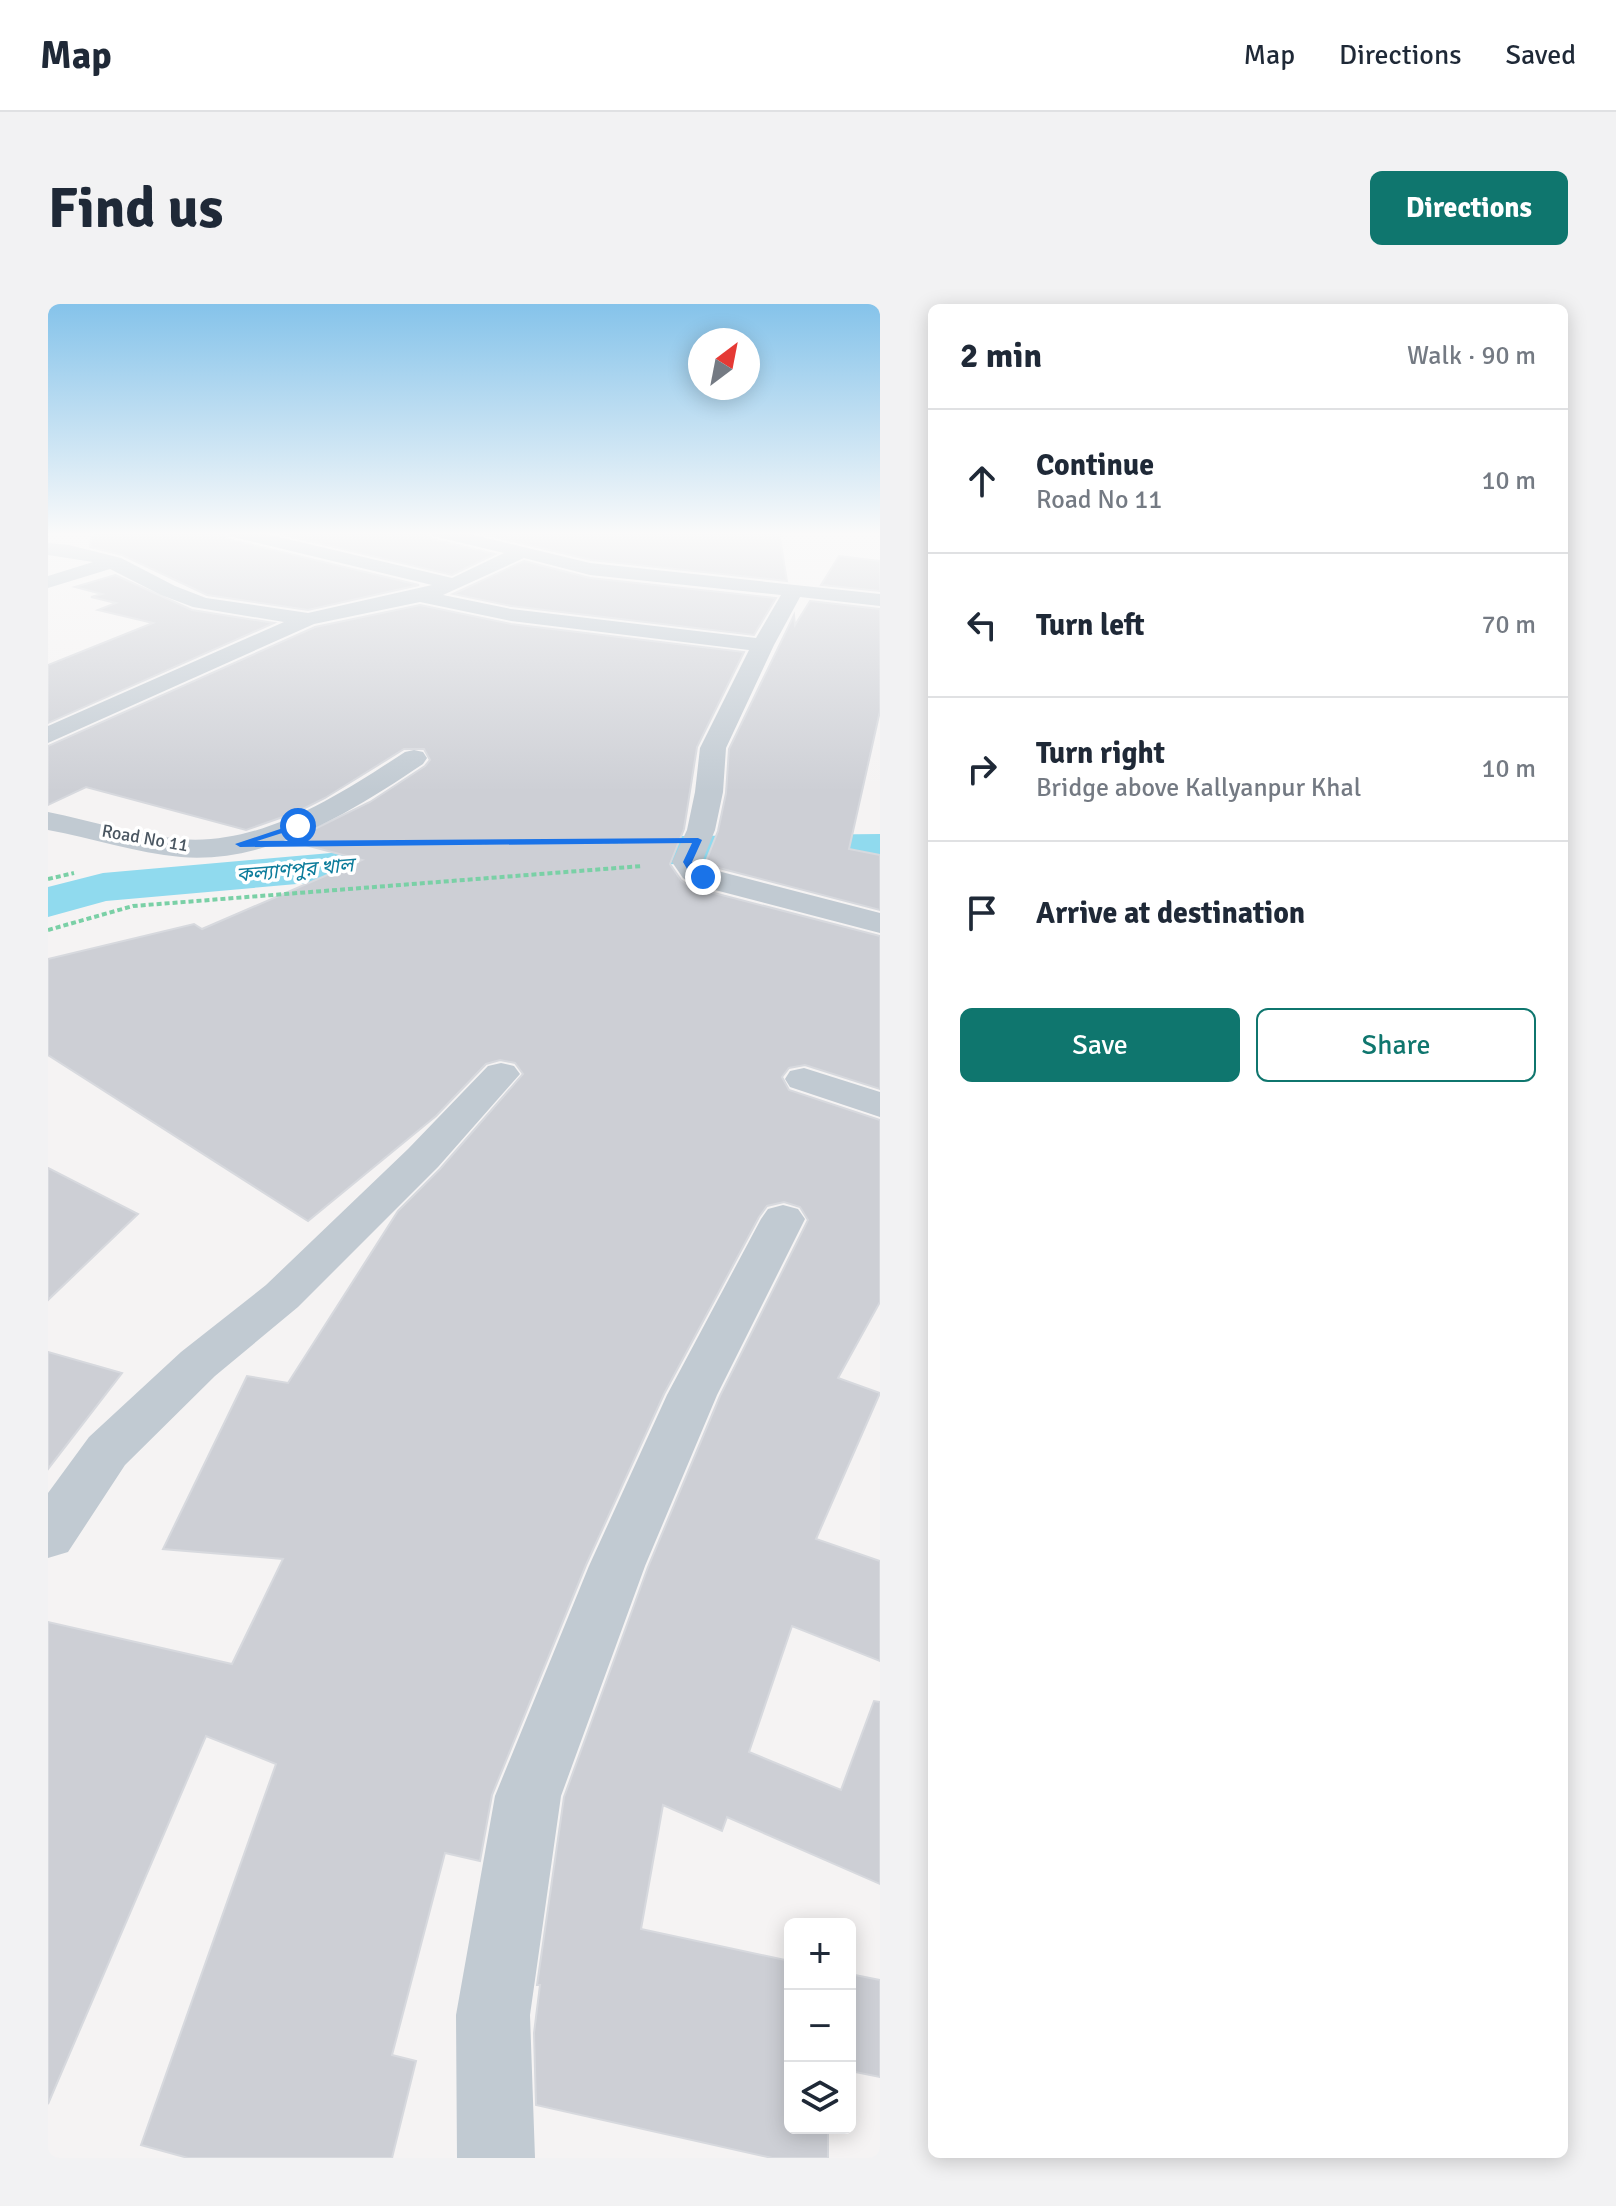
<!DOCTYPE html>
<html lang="en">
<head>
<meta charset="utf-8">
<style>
  :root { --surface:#fff; --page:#f2f2f3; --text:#1f2937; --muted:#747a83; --line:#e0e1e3; --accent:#0f766e }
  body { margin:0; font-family:Signika,"Noto Sans Bengali",sans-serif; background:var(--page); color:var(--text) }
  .controls { position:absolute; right:24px; bottom:24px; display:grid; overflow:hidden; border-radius:12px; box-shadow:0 4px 20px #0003 }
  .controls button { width:72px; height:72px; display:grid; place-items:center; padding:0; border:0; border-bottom:2px solid var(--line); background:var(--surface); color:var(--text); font:40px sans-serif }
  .compass { position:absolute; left:640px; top:24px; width:72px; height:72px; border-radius:50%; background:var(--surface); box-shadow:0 4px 20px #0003; rotate:32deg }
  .stop { position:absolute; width:24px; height:24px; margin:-18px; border:6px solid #1a73e8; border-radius:50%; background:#fff }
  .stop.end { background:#1a73e8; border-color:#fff; box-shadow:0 2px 8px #0008 }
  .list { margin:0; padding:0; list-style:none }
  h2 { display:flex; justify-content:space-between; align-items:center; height:104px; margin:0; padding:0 32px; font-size:34px }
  h2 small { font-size:26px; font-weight:400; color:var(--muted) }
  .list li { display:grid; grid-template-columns:52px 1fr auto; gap:24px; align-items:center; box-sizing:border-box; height:144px; padding:0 32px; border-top:2px solid var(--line) }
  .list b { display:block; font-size:30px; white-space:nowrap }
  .list p { margin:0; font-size:26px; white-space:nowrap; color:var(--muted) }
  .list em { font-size:26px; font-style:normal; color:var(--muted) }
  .actions { display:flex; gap:16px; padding:24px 32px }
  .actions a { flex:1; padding:18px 0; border:2px solid var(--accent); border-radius:12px; text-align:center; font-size:28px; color:var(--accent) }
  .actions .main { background:var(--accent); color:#fff }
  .icon { flex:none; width:44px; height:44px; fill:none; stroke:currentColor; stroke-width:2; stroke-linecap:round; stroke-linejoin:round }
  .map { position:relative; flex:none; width:832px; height:1854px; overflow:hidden; border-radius:12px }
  header { display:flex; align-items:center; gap:48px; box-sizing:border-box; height:112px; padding:0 40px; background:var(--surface); border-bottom:2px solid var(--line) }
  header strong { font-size:38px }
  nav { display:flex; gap:44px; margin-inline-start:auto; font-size:28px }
  .intro { display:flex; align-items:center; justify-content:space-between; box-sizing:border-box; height:192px; padding:0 48px }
  h1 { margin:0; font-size:56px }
  .button { padding:20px 36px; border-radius:12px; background:var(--accent); color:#fff; font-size:28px; font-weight:700 }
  main { display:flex; gap:48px; padding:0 48px }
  aside { flex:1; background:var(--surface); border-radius:12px; box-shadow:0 4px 20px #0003 }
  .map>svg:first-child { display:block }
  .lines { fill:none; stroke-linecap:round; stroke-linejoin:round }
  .canal { fill:#90daee; fill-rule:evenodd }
  .building { fill:#cdcfd5; stroke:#d7d9de; stroke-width:2 }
  .path { stroke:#7ad0a6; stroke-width:4; stroke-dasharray:5 3; stroke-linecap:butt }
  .street { fill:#c1cad2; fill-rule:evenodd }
  .route { fill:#1a73e8 }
  .labels { text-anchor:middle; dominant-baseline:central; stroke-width:7; stroke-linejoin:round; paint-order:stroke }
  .far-street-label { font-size:18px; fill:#4a5661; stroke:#fff }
  .far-water-label { font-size:20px; font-style:italic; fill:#0c7c9b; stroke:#fff }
</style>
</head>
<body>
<header>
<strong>Map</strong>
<nav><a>Map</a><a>Directions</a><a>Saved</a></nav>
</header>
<div class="intro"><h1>Find us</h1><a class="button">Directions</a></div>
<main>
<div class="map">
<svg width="832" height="1854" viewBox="0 0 832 1854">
  <rect width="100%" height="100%" fill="#f5f3f3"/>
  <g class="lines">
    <!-- canal -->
    <g class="canal">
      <polygon points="832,530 832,558 533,561 517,557 510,547 517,537 533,533"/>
      <polygon points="396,539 412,543 419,553 412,563 396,567 58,597 0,613 0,583 55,569"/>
    </g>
  </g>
  <!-- building -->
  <g class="building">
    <polygon points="44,228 175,228 180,235 371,281 260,306 159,291 74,251 42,243"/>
    <polygon points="223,228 379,228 384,235 447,250 404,271"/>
    <polygon points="426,228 731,228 739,277 543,256"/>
    <polygon points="791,252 832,257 832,287 773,281"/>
    <polygon points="476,257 542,274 728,294 706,331 463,302 405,290"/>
    <polygon points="67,271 144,306 226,319 0,419 0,361 105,319 50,306 68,299 43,293 54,290 27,283"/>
    <polygon points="762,297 832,305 832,407 801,545 832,551 832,606 667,563 658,557 670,527 678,489 681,445 746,311 747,321"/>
    <polygon points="372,301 463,320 696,348 649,443 636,525 622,560 633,576 643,583 832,632 832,785 757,761 741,764 734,773 741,786 832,816 832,998 790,1074 832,1089 768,1235 832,1257 832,1357 744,1322 701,1448 793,1486 826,1397 832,1398 832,1580 679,1513 674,1527 615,1501 593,1625 742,1657 742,1824 780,1824 780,1854 724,1854 488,1801 486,1729 492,1681 489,1681 516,1493 600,1263 672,1092 760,916 752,903 736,898 719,902 711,913 616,1090 538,1261 444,1491 432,1557 397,1549 344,1751 368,1757 344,1854 140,1854 93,1841 228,1460 158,1432 0,1800 0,1318 184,1360 235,1255 115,1245 199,1072 240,1079 350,907 392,865 475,770 467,759 452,756 438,760 388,812 260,917 0,751 0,655 146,620 154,625 314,556 242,537 322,498 377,462 382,456 376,445 356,445 277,494 249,508 198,526 38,483 0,501 0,442 267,323"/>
    <polygon points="0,864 90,910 0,996"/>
    <polygon points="0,1048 74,1069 0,1165"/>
    <polygon points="802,1670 832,1676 832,1773 802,1767"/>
  </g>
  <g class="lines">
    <!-- path -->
    <g class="path">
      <polyline points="317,539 595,537"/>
      <polyline points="0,575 26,569"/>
      <polyline points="0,626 85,602 594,562"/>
    </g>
    <!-- street -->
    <g class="street">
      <path d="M178,228H210L404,274L456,249L385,232L382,228H413L542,259L832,290V302L752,293L726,341L678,444L675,488L667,526L654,558L666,566L832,609V629L644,580L635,574L624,558L639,526L647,488L652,444L701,346L463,317L372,298L266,320L0,439V422L236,318L145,303L113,291L62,265L0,284V272L45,258L0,251V239L21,241L73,254L127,282L158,294L260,309L384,281L181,232ZM476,254L542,271L733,291L708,334L463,305L395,291Z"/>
      <path d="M366,446L375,448L379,454L375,460C305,507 221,560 133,553C88,549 44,534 0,526V508C44,517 88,531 132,535C214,542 291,491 357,448Z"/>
      <polygon points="453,759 466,762 472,770 390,863 250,1003 167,1072 77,1161 20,1248 0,1254 0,1189 41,1133 133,1048 218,981 360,845 440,762"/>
      <polygon points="756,764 832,788 832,813 742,783 737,775 742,767"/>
      <polygon points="735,901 750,905 757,915 669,1091 597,1262 513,1492 482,1711 487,1854 409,1854 408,1711 447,1492 541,1262 619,1091 713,915 720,905"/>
    </g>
  </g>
  <!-- sky -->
  <linearGradient id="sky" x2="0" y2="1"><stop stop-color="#85c3ea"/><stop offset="0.47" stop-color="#fafafa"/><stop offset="1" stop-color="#fafafa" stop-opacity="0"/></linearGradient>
  <rect width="832" height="488" fill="url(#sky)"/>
  <!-- route -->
  <polygon class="route" points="250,519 253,523 209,537 650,534 654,536 644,558 660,573 655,576 642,570 635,558 644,539 192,543 187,540"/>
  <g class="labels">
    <!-- far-street labels -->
    <g class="far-street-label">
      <text transform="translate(97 534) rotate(10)">Road No 11</text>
    </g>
    <!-- far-water labels -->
    <g class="far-water-label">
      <text transform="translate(247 566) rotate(-5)">কল্যাণপুর খাল</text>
    </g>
  </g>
</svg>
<div class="controls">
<button>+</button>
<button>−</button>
<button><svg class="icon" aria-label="layers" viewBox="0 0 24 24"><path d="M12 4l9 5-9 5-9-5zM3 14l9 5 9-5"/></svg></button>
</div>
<svg class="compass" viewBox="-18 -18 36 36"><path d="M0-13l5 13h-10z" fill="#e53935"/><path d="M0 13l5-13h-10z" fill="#747a83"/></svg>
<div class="stop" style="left:250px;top:522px"></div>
<div class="stop end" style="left:655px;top:573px"></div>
</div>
<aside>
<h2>2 min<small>Walk · 90 m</small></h2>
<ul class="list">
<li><svg class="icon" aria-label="ahead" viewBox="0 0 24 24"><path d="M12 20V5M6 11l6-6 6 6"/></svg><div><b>Continue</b><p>Road No 11</p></div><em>10 m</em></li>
<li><svg class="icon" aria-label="left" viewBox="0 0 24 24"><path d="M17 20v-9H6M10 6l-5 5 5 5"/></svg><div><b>Turn left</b></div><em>70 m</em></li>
<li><svg class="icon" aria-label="right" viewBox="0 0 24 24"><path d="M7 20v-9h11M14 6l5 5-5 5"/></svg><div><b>Turn right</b><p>Bridge above Kallyanpur Khal</p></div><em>10 m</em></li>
<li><svg class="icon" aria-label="arrive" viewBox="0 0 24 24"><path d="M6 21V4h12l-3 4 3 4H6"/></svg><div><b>Arrive at destination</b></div></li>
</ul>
<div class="actions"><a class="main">Save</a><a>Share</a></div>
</aside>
</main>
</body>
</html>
